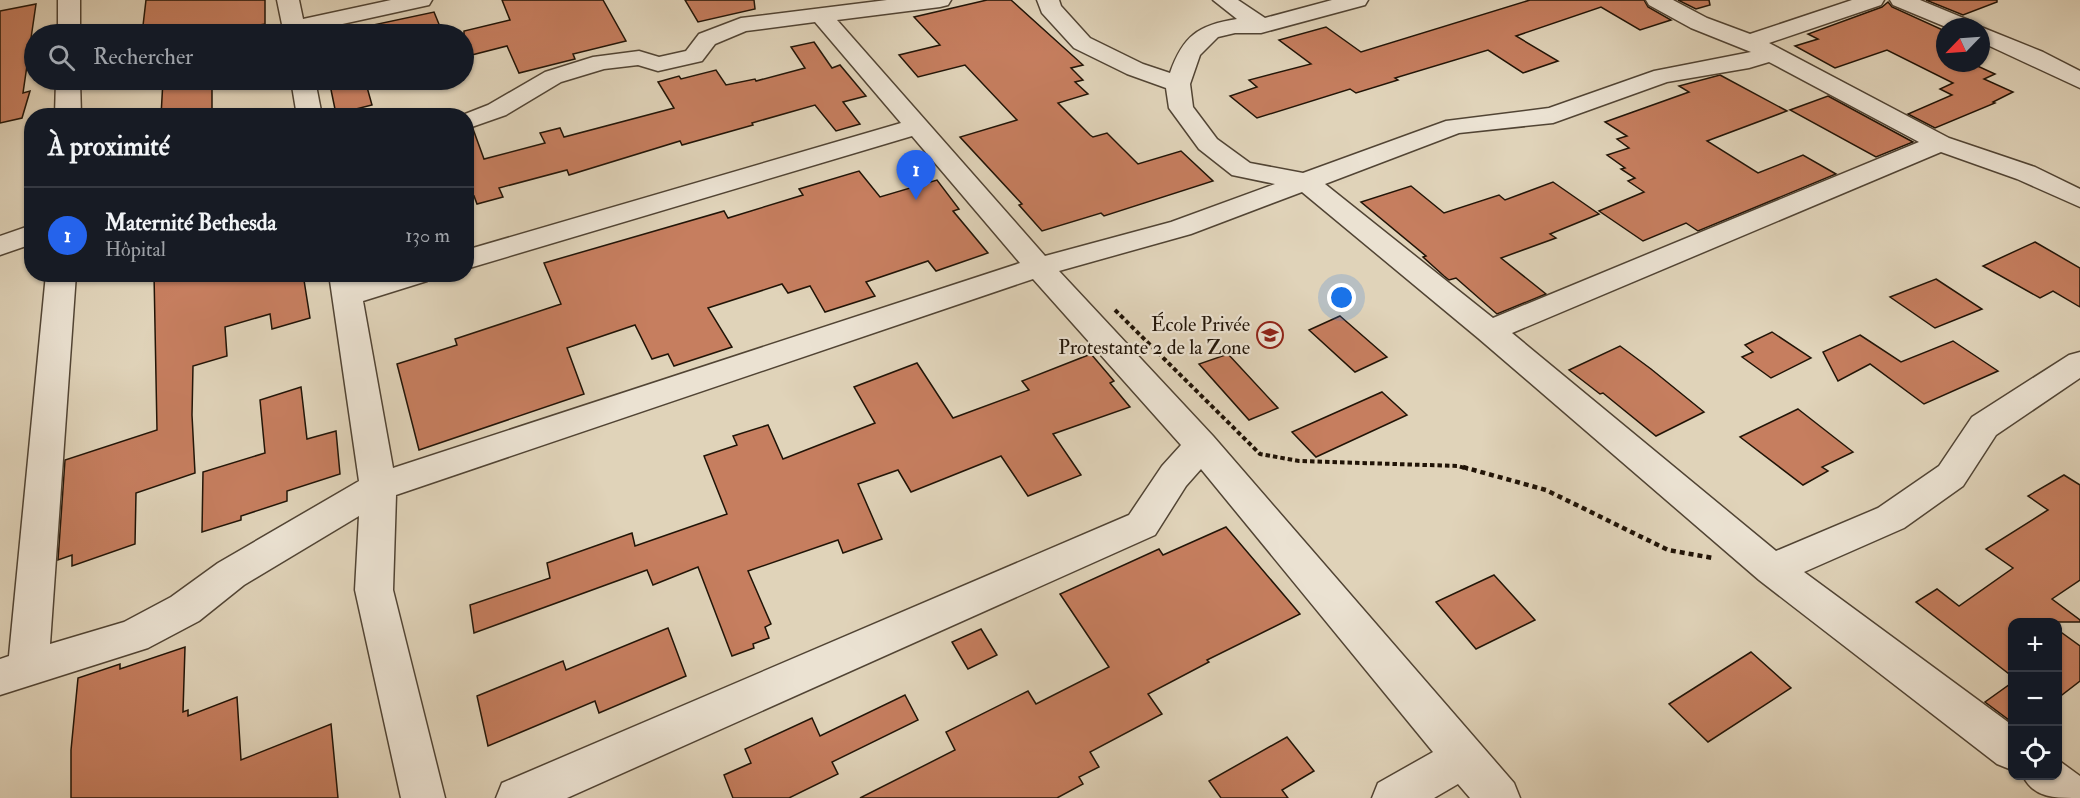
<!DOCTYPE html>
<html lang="fr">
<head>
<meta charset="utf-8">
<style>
  :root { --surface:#171b24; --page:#242831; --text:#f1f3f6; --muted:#9ea1a6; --line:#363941; --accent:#2563eb }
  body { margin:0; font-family:"IM FELL Double Pica",serif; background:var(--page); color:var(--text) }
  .controls { position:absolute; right:18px; bottom:18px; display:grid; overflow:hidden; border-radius:12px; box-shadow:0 2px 4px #0004 }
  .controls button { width:54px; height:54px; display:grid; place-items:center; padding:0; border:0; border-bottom:2px solid var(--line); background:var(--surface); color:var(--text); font:30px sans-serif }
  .compass { position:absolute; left:1936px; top:18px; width:54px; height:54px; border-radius:50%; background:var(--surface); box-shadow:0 2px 4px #0004; rotate:245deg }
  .you { position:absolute; left:1342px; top:298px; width:21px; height:21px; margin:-15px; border:4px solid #fff; border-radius:50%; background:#1a73e8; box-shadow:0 0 0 9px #1a73e833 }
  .badge { display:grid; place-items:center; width:39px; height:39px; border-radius:50%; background:var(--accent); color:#fff; font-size:20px; font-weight:700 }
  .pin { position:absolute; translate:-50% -50px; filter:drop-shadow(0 2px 3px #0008) }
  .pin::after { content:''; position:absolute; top:32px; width:21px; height:18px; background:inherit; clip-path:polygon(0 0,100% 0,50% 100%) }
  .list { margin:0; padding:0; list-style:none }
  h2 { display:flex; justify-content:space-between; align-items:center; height:78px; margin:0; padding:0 24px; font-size:26px }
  h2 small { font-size:20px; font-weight:400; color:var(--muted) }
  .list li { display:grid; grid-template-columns:39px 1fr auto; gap:18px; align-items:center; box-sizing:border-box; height:96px; padding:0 24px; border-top:2px solid var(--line) }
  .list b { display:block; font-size:22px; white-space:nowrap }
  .list p { margin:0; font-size:20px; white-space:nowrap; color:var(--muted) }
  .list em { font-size:20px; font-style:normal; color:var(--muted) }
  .icon { flex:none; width:33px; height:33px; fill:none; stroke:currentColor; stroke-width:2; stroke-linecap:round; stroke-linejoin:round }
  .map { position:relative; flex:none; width:2080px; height:798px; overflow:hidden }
  .search { position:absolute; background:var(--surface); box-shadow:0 2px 4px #0004; left:24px; top:24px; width:450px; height:66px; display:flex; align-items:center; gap:15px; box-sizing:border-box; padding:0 21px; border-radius:33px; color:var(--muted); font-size:22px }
  .panel { position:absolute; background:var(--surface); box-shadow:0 2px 4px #0004; left:24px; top:108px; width:450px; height:174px; border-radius:24px }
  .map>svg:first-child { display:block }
  .building { fill:#c67e5f; stroke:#211407; stroke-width:1.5 }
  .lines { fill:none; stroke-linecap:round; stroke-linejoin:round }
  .minor-casing { stroke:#514434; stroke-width:3 }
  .path-far1 { stroke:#211407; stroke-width:4; stroke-dasharray:4.5 3; stroke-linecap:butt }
  .path { stroke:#211407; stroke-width:4.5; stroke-dasharray:5 4; stroke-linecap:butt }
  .minor { fill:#ebe2d2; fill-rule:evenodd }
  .labels { text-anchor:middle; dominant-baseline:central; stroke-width:4.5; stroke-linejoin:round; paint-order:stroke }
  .poi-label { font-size:20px; fill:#211407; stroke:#ebe2d2; text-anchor:end }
</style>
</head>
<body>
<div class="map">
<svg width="2080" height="798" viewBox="0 0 2080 798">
  <rect width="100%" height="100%" fill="#e0d3b9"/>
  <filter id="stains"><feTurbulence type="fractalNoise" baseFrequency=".00333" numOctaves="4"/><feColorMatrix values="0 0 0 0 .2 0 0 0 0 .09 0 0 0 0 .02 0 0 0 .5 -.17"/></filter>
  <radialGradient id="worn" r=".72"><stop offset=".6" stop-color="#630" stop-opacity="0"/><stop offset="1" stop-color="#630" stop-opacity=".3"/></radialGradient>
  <!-- building -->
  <g class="building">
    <polygon points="146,0 265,0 265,24 213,34 142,34"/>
    <polygon points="502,0 603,0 626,41 573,54 575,59 519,73 507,46 464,57 464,31 510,20"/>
    <polygon points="685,0 754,0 755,9 698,22"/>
    <polygon points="987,0 1011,0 1083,65 1071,68 1083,80 1075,82 1088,94 1058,103 1090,135 1093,137 1107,133 1138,164 1181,151 1213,181 1104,216 1101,213 1042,231 1019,205 1022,204 960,137 1017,120 965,65 918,77 899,55 940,45 914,17"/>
    <polygon points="1530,0 1644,0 1648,7 1671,20 1640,30 1601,7 1516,36 1558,61 1523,73 1488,50 1395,78 1398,80 1356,93 1350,89 1257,118 1230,96 1257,87 1249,80 1311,64 1279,40 1326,27 1361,52"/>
    <polygon points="1678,0 1709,0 1710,5 1696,9"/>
    <polygon points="1926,0 1997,0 1997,2 1963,15"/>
    <polygon points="1888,2 1892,7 1945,31 1945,63 1971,63 1995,74 1984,79 2013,92 1993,102 1995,103 1935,128 1908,114 1952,95 1940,89 1953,83 1887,50 1835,68 1795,46 1818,39 1808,34 1882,7"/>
    <polygon points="36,4 23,93 30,91 22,118 0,123 0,11"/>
    <polygon points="434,12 443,34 374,34 373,25"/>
    <polygon points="814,42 832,68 840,65 866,96 843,102 860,124 836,131 815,105 752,123 753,125 682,145 680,141 569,175 567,170 499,188 503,197 477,204 474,196 466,198 466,131 473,129 484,159 545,143 540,133 560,128 564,137 674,108 658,82 679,76 681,79 716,70 726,85 755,79 756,81 805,68 791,47"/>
    <polygon points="1720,75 1787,111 1707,141 1758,173 1803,155 1836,174 1698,231 1686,223 1643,241 1599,211 1644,192 1628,181 1635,178 1621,169 1625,168 1607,155 1629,148 1617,139 1627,136 1605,122 1689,92 1679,86"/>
    <polygon points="163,80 203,80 204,88 212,86 212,116 161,116"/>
    <polygon points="329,80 365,80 372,105 336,114"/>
    <polygon points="1828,96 1913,142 1876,157 1790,110"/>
    <polygon points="859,171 880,197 937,180 959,209 953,211 988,253 936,271 928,261 866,282 875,296 825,312 810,286 788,293 782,284 708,308 732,347 674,366 668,354 652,359 635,325 567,348 584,394 419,450 397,364 457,345 455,339 561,304 544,263 724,211 728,218 803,195 799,189"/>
    <polygon points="1553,182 1599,214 1550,234 1556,238 1501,258 1546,294 1497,314 1456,278 1449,280 1444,276 1423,257 1426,256 1361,202 1411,186 1444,213 1499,195 1505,200"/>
    <polygon points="2035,242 2080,268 2080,307 2053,291 2040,298 1983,266"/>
    <polygon points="154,274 303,274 310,318 272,329 270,314 225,327 227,356 193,366 192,415 195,473 136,493 135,544 72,566 72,555 58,560 65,460 157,430"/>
    <polygon points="1936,279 1982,309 1935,328 1890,297"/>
    <polygon points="1340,316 1387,357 1355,372 1309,330"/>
    <polygon points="1772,332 1811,358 1771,378 1742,357 1753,352 1745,345"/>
    <polygon points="1860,335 1901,362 1953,341 1998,371 1924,404 1870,364 1838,381 1823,352"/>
    <polygon points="1620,346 1651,369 1704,412 1656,436 1603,393 1600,394 1569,370"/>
    <polygon points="1091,354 1114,381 1110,383 1130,407 1053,434 1081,475 1028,496 1001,456 911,492 898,470 858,484 882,539 843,553 838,540 748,571 771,624 765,627 769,638 753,644 754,648 732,656 698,567 653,585 647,570 474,633 470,605 550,578 547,563 632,533 635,546 727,514 704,456 737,445 733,436 768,425 783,459 875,423 854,387 917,363 953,418 1029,390 1022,381"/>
    <polygon points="1228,354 1278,408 1249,420 1199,364"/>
    <polygon points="301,387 307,439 336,431 340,474 287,491 287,501 241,516 241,520 202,532 203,472 265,453 260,400"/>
    <polygon points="1382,392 1407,415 1316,457 1292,432"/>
    <polygon points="1798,409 1853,452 1822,467 1828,471 1803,485 1740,437"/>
    <polygon points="2064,475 2080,485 2080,580 2052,599 2080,620 2080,622 2013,622 2013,677 1916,602 1937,589 1959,606 2013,568 1986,549 2048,510 2028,496"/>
    <polygon points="1226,527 1300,614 1207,660 1209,662 1148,694 1162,714 1090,752 1099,767 1079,777 1083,784 1057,798 860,798 955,750 946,732 1028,691 1036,704 1109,667 1060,594 1159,549 1163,555"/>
    <polygon points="1494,575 1535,620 1476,649 1436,602"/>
    <polygon points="668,628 686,676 599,713 595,701 488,746 477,696 563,661 566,670"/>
    <polygon points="981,629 997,655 968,669 952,642"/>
    <polygon points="2058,630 2080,646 2080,681 2058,698"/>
    <polygon points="185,647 183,712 188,710 188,716 237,697 241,760 331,724 338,798 71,798 71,750 78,678 120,664 120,669"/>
    <polygon points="1751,652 1791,688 1708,742 1669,704"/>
    <polygon points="2013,682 2013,723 1985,702"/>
    <polygon points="905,695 918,720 832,762 838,774 789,798 733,798 724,775 751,763 745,749 812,718 820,736"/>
    <polygon points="1287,737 1314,771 1282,790 1288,798 1221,798 1209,781"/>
  </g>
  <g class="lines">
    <defs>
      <g id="minor">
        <rect x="58" y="0" width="22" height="34"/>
        <polygon points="277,0 299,0 303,19 391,0 432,0 429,5 306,32 306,34 284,34"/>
        <path d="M887,0H951L948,5L940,7L837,20L1045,256L1171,222L1275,184L1232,175L1199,149L1169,108L1166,88L1127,74L1074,48L1042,13L1037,0H1059L1061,6L1090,38L1143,64L1170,73C1183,36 1198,25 1237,19L1213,0H1238L1265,18L1332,0H1368L1365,5L1261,33H1235L1218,37L1200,55L1190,84L1193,107L1217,139L1250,163L1303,173L1446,121L1549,108L1654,71L1751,52L1691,28L1649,5L1646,0H1673L1707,18L1750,34L1852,0H1884L1881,5L1769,43L1949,138L2035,167L2080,189V207L2017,179L1941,152L1512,333L1776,551L1878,508L1939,466L1972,417L2069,355L2080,352V378L1996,435L1963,486L1904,528L1804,572L2012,725V770L1997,764L1759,580L1478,338L1302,192L1191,234L1059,271L1213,436L1514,783L1520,798H1470L1458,784L1434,798H1372L1378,783L1433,752L1201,469L1186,486L1155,535L567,798H496L502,783L1129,515L1162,466L1181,445L1033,279L396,495L393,590L445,798H401L355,590L359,516L244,585L199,621L148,648L0,695V659L9,656L46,274H76L50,644L124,622L171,597L218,563L359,481L329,274H359L360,281L382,274H431L427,281L363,301L393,468L1020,263L912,136L466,269V250L901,123L815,22L746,31L715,44L702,61L658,71L638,65L604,69L561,82L506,115L466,129V116H460L488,105L545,72L593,57L639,51L659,57L686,51L699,34L741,18ZM1769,62L1919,142L1493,318L1325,184L1459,133L1553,123L1667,82L1749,68Z"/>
        <polygon points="1890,0 1920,0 1973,22 1976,27 1946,27 1893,5"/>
        <polygon points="1981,27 2043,52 2080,71 2080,88 1981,42"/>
        <polygon points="56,80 80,80 81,116 55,116"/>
        <polygon points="291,80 315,80 322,116 297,116"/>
        <polygon points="32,225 32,244 0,255 0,236"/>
        <path d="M2058,760L2080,776V798C2053,798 2034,798 2023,776H2058Z"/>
      </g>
    </defs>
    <!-- minor casing -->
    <use href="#minor" class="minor-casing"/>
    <!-- path-far1 -->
    <polyline class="path-far1" points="1115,310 1260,454 1299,461 1458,466 1468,469"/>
    <!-- path -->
    <polyline class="path" points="1463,467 1546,490 1668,550 1713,558"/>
    <!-- minor -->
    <use href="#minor" class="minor"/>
  </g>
  <!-- icons -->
  <defs>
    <symbol id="school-ring" viewBox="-11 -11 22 22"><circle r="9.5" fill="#ebe2d2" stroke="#8f2418" stroke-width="1.5"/><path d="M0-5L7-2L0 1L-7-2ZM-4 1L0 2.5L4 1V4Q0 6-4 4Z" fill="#8f2418"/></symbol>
  </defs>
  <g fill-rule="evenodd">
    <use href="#school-ring" x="1255" y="320" width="30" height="30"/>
  </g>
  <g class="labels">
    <!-- poi labels -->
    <g class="poi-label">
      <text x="1250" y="324">École Privée<tspan x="1250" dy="23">Protestante 2 de la Zone</tspan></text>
    </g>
  </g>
  <rect width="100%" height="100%" filter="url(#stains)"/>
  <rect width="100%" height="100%" fill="url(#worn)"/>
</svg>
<div class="controls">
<button>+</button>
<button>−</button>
<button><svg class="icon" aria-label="locate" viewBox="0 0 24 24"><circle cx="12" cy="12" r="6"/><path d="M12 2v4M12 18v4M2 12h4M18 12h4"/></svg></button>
</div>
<svg class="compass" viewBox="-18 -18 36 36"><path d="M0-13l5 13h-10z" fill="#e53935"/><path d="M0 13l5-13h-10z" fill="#9ea1a6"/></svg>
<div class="you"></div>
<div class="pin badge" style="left:916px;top:200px">1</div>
<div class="search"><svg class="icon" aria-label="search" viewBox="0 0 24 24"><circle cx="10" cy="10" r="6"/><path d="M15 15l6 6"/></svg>Rechercher</div>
<section class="panel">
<h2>À proximité<small></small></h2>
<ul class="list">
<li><span class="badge">1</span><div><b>Maternité Bethesda</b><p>Hôpital</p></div><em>130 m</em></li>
</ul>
</section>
</div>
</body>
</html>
